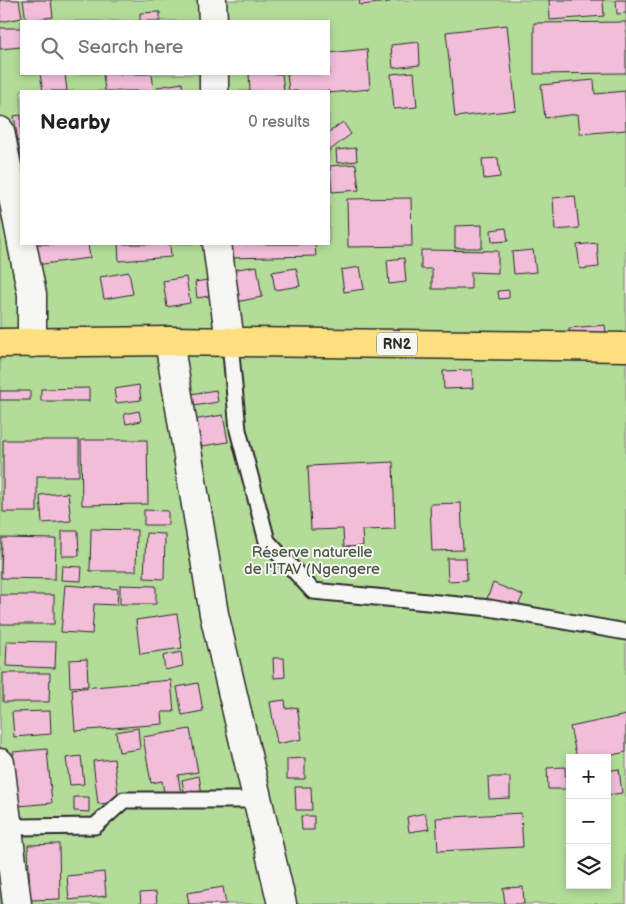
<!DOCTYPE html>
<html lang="en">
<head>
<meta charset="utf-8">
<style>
  :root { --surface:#fff; --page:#f6f6f6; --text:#222; --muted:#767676; --line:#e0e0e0 }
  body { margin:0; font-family:"Balsamiq Sans",sans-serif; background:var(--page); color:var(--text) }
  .controls { position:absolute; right:15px; bottom:15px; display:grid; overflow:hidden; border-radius:0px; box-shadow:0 2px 8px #0003 }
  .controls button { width:45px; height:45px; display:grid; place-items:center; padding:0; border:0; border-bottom:1px solid var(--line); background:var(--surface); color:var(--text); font:25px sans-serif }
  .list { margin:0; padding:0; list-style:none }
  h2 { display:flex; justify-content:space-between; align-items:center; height:65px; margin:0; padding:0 20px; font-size:21px }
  h2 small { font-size:16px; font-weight:400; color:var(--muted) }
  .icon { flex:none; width:28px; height:28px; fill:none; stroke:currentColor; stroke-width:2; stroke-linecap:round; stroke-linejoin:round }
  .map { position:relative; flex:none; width:626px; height:904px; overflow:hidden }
  .search { position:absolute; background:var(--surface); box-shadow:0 2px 8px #0003; left:20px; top:20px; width:310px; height:55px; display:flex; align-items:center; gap:12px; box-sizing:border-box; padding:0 18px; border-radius:0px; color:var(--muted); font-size:19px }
  .panel { position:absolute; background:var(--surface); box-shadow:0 2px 8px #0003; left:20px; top:90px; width:310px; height:155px; border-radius:0px }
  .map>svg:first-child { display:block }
  .green { fill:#b3dc98; stroke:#6f8462; fill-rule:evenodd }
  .building { fill:#f1bdd9; stroke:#2b2b2b }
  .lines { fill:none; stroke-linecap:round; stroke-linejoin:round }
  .service-casing { stroke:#2b2b2b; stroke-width:19 }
  .minor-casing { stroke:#2b2b2b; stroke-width:31 }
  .trunk-casing { stroke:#2b2b2b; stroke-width:31 }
  .service { stroke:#f6f6f2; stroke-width:15 }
  .minor { stroke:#f6f6f2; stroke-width:28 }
  .trunk { stroke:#fce080; stroke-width:28 }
  .labels { text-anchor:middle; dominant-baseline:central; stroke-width:4; stroke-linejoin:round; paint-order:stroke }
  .shield { fill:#f6f6f2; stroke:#686867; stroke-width:1 }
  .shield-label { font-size:14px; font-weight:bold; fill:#2b2b2b }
  .park-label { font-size:15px; fill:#4d5746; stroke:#f6f6f2 }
</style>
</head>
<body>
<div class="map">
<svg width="626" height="904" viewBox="0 0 626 904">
  <rect width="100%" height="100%" fill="#f5ebed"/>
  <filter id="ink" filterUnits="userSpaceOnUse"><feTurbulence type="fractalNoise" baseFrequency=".02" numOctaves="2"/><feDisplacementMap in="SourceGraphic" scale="10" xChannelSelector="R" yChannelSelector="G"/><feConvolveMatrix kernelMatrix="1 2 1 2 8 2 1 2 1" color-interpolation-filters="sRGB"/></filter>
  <g filter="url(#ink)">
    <!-- green -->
    <path class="green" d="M0,0H626V904H0ZM21,21H329V74H21ZM21,91H329V244H21ZM570,758H607V885H570Z"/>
    <!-- building -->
    <g class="building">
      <polygon points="0,0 19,0 22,18 0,22"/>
      <polygon points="23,0 51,0 53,17 26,21"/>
      <polygon points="359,0 390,0 390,2 360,5"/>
      <polygon points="549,0 603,0 604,16 550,20"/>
      <polygon points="616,0 626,0 626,13 617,14"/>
      <polygon points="160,12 160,21 140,21 140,13"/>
      <polygon points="626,22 626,73 534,74 534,23"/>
      <polygon points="507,25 516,110 455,117 446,32"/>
      <polygon points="0,28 21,28 21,47 0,49"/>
      <polygon points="419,42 420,65 393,68 391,45"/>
      <polygon points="367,49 370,89 329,93 329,91 289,91 287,74 329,74 329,53"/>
      <polygon points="414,72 417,107 394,109 391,74"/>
      <polygon points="40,74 65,74 67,91 43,91"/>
      <polygon points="103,74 152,74 154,91 105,91"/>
      <polygon points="249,74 282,74 284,91 250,91"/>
      <polygon points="594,80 595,94 625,91 626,130 580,134 578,114 545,118 541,85"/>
      <polygon points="182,83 183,91 158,91 158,87"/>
      <polygon points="21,115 21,155 20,155 14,116"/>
      <polygon points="343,122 351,134 329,151 329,132"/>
      <polygon points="356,148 357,161 337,163 336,150"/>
      <polygon points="498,158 500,177 484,179 482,159"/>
      <polygon points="356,164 359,190 332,192 330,166"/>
      <polygon points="575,196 579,228 555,230 553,198"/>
      <polygon points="411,198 412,246 348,247 347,199"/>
      <polygon points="482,225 482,248 455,248 455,226"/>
      <polygon points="506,228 508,241 492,242 491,230"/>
      <polygon points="597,243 599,267 580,269 577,245"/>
      <polygon points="32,244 88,244 90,258 35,265"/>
      <polygon points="118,244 170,244 171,257 119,261"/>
      <polygon points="229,244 315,244 316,256 229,258"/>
      <polygon points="421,250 498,251 498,273 471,272 471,289 432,289 432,269 421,269"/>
      <polygon points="533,250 536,272 514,274 512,252"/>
      <polygon points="404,258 406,282 389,284 387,260"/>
      <polygon points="257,266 262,297 230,303 225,271"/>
      <polygon points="360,267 364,289 344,292 341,270"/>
      <polygon points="296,268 300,286 275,290 272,272"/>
      <polygon points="129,272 133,294 104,299 100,277"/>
      <polygon points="186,277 190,303 167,307 163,281"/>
      <polygon points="214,279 216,295 197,298 195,282"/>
      <polygon points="509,290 509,298 499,299 498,291"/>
      <polygon points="605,325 607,342 571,346 569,328"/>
      <polygon points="472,370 473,388 444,389 443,371"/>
      <polygon points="139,385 141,400 116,403 114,389"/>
      <polygon points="89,388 89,401 41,401 41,389"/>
      <polygon points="216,390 218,402 187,407 185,395"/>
      <rect x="0" y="391" width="30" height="9"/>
      <polygon points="139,411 141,421 126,424 124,414"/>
      <polygon points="223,415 228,442 196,447 192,420"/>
      <polygon points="3,440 79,440 79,476 37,476 37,512 3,512"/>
      <polygon points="81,440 147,440 148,504 82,505"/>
      <polygon points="393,462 395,529 362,530 363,546 344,547 343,529 311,530 308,466"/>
      <polygon points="68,493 71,521 42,523 40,495"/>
      <polygon points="461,503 463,550 432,551 430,504"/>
      <polygon points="144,510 168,511 168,525 144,525"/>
      <polygon points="91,529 137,530 136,571 90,571"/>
      <polygon points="62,531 78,531 79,556 62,556"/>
      <polygon points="146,533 165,534 164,579 144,578"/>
      <polygon points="2,538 56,539 55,579 1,578"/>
      <polygon points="447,558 466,558 467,580 448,581"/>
      <polygon points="62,566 82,567 81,581 61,580"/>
      <polygon points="493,583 523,595 514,615 485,604"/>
      <polygon points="65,585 118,589 117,605 94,604 92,634 61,632"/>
      <polygon points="120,585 156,586 156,604 120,604"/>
      <rect x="0" y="595" width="54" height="29"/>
      <polygon points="177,614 182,648 140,654 136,620"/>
      <polygon points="7,641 56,642 55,668 6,666"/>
      <polygon points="181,652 183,666 165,670 163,656"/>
      <polygon points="273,658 284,658 285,677 274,678"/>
      <polygon points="87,659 88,686 70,687 69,660"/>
      <polygon points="3,673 50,673 49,702 3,702"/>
      <polygon points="171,680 174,712 162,712 163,724 75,731 72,689"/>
      <polygon points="198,683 203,711 182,715 177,687"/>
      <polygon points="285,700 286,709 297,707 302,739 277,744 270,702"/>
      <polygon points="50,711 51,734 14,737 12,712"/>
      <polygon points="626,715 626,752 598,758 577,758 570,727"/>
      <polygon points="138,728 140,749 119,752 116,732"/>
      <polygon points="190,729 198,772 178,775 182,801 166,804 162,781 151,783 143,737"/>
      <polygon points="47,749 52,803 18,806 13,752"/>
      <polygon points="81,756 84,784 70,785 66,758"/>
      <polygon points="305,758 305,779 287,779 287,759"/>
      <polygon points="114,759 119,802 98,804 93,761"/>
      <polygon points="565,767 566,789 548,789 547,768"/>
      <polygon points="619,769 622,793 607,795 607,771"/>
      <polygon points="199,776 203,800 186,803 182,780"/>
      <polygon points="488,777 510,777 510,798 489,799"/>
      <polygon points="295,787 311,787 312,810 296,810"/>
      <polygon points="74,797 89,797 89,812 74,811"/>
      <polygon points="425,813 429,829 409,832 407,817"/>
      <polygon points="521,813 523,847 438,851 436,818"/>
      <polygon points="301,816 314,816 314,830 302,830"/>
      <polygon points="59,844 60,899 30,900 28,845"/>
      <polygon points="104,872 106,896 69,900 67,876"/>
      <polygon points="223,887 226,904 189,904 187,893"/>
      <polygon points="523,887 524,904 505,904 503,888"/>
      <polygon points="156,892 157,904 141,904 140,893"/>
    </g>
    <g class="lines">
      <defs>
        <g id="service">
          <polyline points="230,342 238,430 267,541 313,591 490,608 626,632"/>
          <polyline points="8,814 19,827 95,826 124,800 258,800"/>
        </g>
        <g id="minor">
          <polyline points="212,0 213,21"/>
          <polyline points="214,74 214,91"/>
          <polyline points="0,131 21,238"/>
          <polyline points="22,244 32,294 32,343"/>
          <polyline points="217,244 230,342"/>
          <polyline points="169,341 214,614 282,904"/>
          <polyline points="0,763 17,904"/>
        </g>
        <polyline id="trunk" points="0,343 169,341 626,347"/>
      </defs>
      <!-- service casing -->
      <use href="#service" class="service-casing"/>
      <!-- minor casing -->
      <use href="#minor" class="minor-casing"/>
      <!-- trunk casing -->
      <use href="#trunk" class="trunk-casing"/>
      <!-- service -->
      <use href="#service" class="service"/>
      <!-- minor -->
      <use href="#minor" class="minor"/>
      <!-- trunk -->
      <use href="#trunk" class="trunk"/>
    </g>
  </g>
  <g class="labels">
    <!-- shield labels -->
    <rect class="shield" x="377" y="332.5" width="40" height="23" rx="4"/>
    <g class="shield-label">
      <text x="397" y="344">RN2</text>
    </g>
    <!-- park labels -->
    <g class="park-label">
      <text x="312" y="552">Réserve naturelle<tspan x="312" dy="17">de l'ITAV (Ngengere</tspan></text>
    </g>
  </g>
</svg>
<div class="controls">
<button>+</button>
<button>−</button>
<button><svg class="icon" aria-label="layers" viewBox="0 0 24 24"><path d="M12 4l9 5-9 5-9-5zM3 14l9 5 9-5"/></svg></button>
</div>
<div class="search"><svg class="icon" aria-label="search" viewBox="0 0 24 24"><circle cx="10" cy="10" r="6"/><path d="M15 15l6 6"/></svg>Search here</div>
<section class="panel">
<h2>Nearby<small>0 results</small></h2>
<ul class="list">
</ul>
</section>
</div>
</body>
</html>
